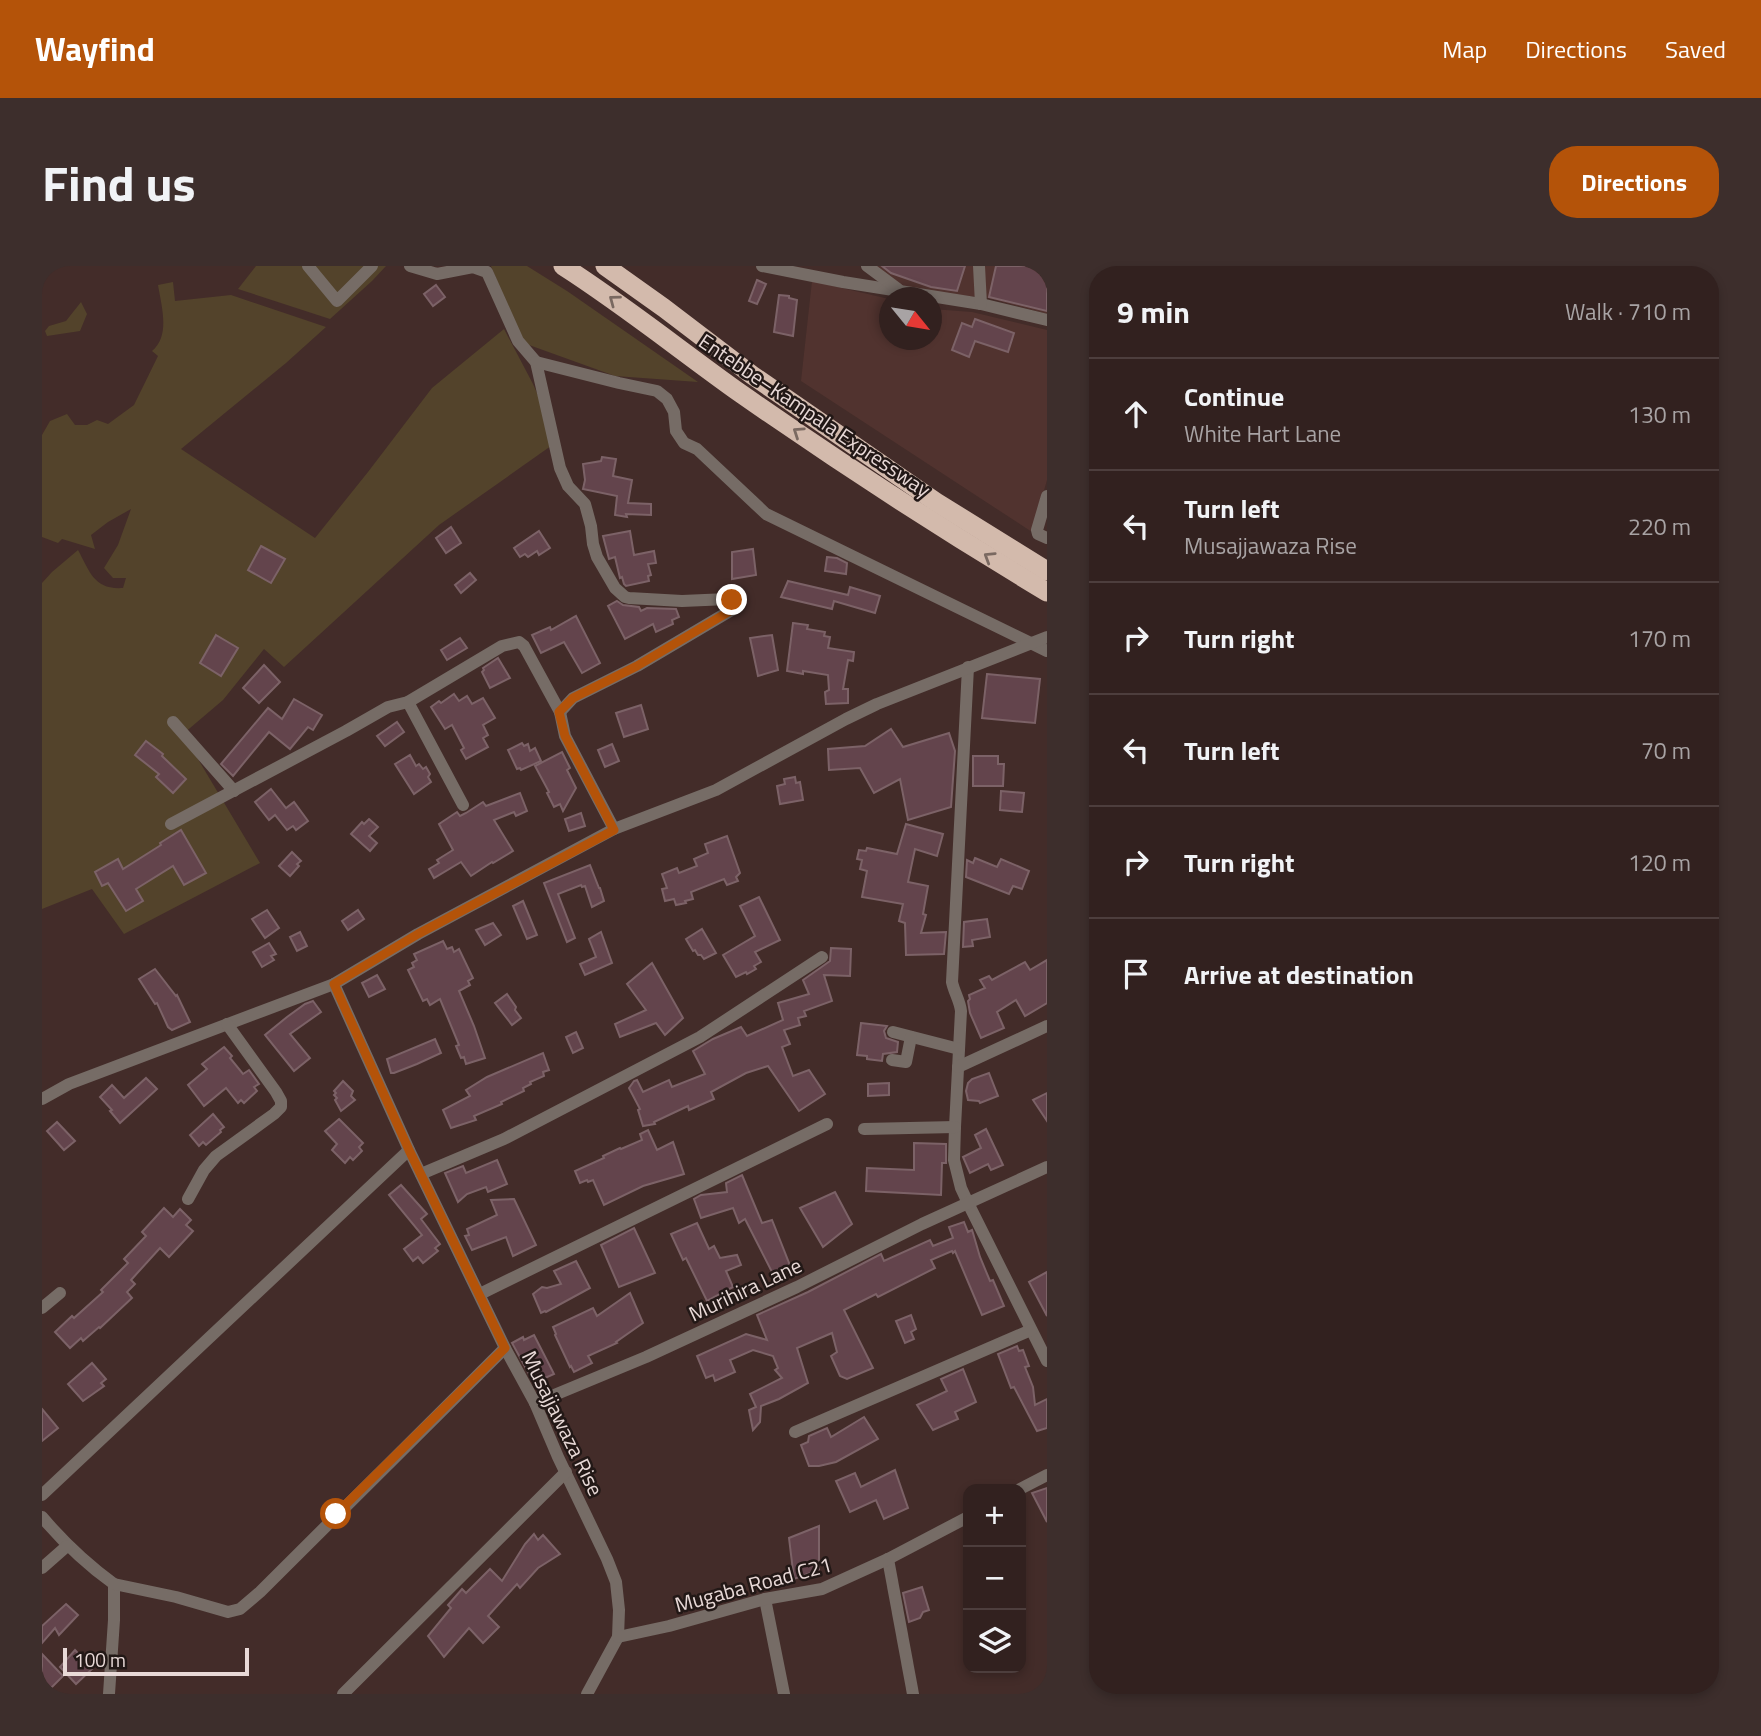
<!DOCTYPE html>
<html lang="en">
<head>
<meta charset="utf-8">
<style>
	:root { --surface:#32211f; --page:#3d2e2c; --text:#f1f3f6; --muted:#a8a3a4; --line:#4d3e3d; --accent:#b45309 }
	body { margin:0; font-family:"Titillium Web",sans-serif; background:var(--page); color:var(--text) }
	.controls { position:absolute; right:21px; bottom:21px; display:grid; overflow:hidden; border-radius:14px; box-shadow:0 4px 10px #0003 }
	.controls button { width:63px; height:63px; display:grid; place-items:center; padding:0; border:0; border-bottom:2px solid var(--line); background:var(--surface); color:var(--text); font:35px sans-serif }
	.compass { position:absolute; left:837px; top:21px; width:63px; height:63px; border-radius:50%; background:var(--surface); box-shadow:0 4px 10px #0003; rotate:120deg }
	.scale { position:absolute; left:21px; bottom:18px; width:186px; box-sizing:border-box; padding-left:7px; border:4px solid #e8d9d7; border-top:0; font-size:19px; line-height:24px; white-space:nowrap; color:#e8d9d7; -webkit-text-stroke:5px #221816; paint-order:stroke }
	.stop { position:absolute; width:21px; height:21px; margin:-16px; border:5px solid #b45309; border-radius:50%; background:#fff }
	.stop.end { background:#b45309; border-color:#fff; box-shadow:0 2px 7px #0008 }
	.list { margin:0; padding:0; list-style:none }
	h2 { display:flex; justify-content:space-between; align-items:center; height:91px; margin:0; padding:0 28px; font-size:30px }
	h2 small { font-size:23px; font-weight:400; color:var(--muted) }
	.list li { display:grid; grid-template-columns:46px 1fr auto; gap:21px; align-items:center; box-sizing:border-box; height:112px; padding:0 28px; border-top:2px solid var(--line) }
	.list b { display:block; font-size:26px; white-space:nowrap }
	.list p { margin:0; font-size:23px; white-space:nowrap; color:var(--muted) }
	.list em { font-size:23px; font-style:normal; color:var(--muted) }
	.icon { flex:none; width:38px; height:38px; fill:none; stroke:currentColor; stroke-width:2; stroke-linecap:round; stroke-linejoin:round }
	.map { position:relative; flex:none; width:1005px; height:1428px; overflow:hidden; border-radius:28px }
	header { display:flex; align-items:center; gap:42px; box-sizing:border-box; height:98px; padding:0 35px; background:var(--accent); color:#fff }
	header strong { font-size:33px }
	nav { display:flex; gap:38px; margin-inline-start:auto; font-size:24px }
	.intro { display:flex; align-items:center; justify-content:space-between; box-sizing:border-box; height:168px; padding:0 42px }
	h1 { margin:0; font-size:49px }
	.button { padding:18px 32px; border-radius:28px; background:var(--accent); color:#fff; font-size:24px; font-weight:700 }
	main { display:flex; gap:42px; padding:0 42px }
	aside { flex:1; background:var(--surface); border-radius:28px; box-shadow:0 4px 10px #0003 }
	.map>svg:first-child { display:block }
</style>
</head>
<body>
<header>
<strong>Wayfind</strong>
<nav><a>Map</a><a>Directions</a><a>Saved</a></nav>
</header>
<div class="intro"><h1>Find us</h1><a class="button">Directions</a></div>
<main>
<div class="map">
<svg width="1005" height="1428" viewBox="0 0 1005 1428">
	<rect width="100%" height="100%" fill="#432c29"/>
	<g fill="#51332f">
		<polygon points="824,0 1005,0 1005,48 946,32 866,24"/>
		<polygon points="770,15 847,33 848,74 890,74 890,43 930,46 1005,64 1005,214 990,266 759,115"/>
	</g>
	<g fill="#53432b">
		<polygon points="214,0 344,0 330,15 288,53 196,23"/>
		<polygon points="449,0 485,0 525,25 656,116 573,110 476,75 462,32"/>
		<path d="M 131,16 L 133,35 L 189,29 L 284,61 L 244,97 L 139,183 L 273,272 L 326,206 L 390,122 L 462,63 L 491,118 L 516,175 L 397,259 L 242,401 L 222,383 L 181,434 L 141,468 L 218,597 L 82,668 L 50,623 L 0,643 L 0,317 L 10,306 L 36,284 C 48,306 52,324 81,322 L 84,312 L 71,312 L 62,302 L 76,279 L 89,243 L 66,256 L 49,269 L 53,283 L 20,273 L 16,277 L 0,271 L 0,169 L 8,155 L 25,148 L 33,159 L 45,159 L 55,154 L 66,158 L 92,139 L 116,90 L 110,85 C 129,70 119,38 116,19 Z"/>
		<polygon points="39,36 45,48 38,65 5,70 3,65 7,60 24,55"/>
	</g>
	<g fill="#63444c" stroke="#7c6267" stroke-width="2">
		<polygon points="840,0 923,0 915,25 889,21 849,7"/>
		<polygon points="954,0 1005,0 1005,45 947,31"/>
		<polygon points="715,14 724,18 715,38 707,35"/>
		<polygon points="394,19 403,31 391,40 382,28"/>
		<polygon points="737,29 747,30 747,32 755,34 751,70 732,66"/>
		<polygon points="933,53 972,67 966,86 933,75 927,91 910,84 920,57 930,61"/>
		<polygon points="560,191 574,193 571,210 590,214 586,237 609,238 609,249 584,248 585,251 573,249 575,230 541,223 543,214 541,198 559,195"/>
		<polygon points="409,261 419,277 404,287 394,272"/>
		<polygon points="497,265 508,282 497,289 495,285 486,291 483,288 478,291 472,282"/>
		<polygon points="588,265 592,289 612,285 614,297 606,298 609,309 606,310 607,315 584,320 582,318 580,311 578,312 573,291 567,293 561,270"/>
		<polygon points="219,280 243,293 229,317 206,304"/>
		<polygon points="711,283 714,309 690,313 690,286"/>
		<polygon points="785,291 795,292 805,297 804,308 783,305"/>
		<polygon points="428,307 434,314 419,327 413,319"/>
		<polygon points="746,315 806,329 808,321 838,330 833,347 792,335 790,343 739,331"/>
		<polygon points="575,335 581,339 597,341 599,345 605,342 634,343 637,351 630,354 631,358 614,366 611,358 583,373 566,340"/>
		<polygon points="534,350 558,397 540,407 522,376 499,387 490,369 508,361 509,364"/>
		<polygon points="751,357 766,359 765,363 783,366 782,370 788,371 786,382 812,386 811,395 806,394 801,423 806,423 806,437 784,438 783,426 787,424 786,409 761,405 761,408 745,405"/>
		<polygon points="174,369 196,382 179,410 158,397"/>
		<polygon points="730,369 736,404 716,410 708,372"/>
		<polygon points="418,372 425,382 405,394 399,384"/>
		<polygon points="456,392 468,412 448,422 440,406 442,404 441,402"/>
		<polygon points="222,399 238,416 217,437 201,422"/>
		<polygon points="945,408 998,413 993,457 940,452"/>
		<polygon points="412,428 417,435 425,430 430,438 441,432 453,452 441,459 446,469 441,472 446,481 424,493 419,484 422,482 410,459 403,463 389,441 397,435 399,437"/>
		<polygon points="252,433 280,449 271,464 266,461 248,483 227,466 191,510 179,498 226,442 240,453"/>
		<polygon points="599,439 606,463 582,471 574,447"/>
		<polygon points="355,456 362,466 343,480 335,470"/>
		<polygon points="849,463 861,481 907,467 913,485 909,541 866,554 858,513 832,527 818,502 787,504 786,483 823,480"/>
		<polygon points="104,475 121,488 120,490 144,513 131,527 114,511 117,508 93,489"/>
		<polygon points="480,477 482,480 486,478 488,485 493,482 499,495 479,504 478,502 475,503 466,484"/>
		<polygon points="570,478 577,495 563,501 556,484"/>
		<polygon points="520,486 528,502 525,504 534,522 521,545 518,538 512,541 505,527 507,526 493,500"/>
		<polygon points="368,489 374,500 377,498 381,503 384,501 388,508 386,511 389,516 372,528 353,498"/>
		<polygon points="931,490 956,490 956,498 962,498 961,520 931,520"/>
		<polygon points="753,511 754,517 758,516 761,534 738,538 735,520 743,518 742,513"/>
		<polygon points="229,523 244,542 252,536 266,555 254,564 251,560 245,564 233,549 227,554 213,536"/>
		<polygon points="959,525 982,527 980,546 958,544"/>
		<polygon points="478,527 485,545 474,550 472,546 452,554 471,585 451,597 450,596 429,610 419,596 392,612 387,603 397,597 395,594 411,584 397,558 415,546 418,550 424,547 441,536 444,540"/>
		<polygon points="539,547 543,560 527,565 523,553"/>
		<polygon points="327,553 336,561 327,570 335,577 328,585 309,568 320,556 322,558"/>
		<polygon points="864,558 901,568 895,590 873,583 866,616 886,620 881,648 884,649 879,667 904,666 902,688 864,689 863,657 857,655 861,638 820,631 825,605 818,603 820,594 815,593 817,584 824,585 825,582 855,588"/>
		<polygon points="139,564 164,607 142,619 131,600 94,623 101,635 84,645 66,617 60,620 53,606 76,593 81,603 119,579 118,577"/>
		<polygon points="685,570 698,607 694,611 696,615 685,619 682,613 649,626 651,633 643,635 644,637 634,639 632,633 623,635 620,623 625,622 620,608 635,602 637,607 655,600 652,593 666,587 663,578"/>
		<polygon points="250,586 259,595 255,598 257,600 248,610 237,600"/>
		<polygon points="933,592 955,601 959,593 987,605 980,623 971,620 967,628 924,611 925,594 931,597"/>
		<polygon points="548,599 557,622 558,622 562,635 550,641 543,620 540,621 539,619 516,628 533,672 525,676 502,617"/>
		<polygon points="717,631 738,674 713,686 719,696 712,700 714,703 705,708 704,706 694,711 681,689 713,670 698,640"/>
		<polygon points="481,635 495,669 485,673 471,640"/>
		<polygon points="225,644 237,662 223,672 210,653"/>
		<polygon points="316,644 322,653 306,664 300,655"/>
		<polygon points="945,653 948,671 930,674 931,680 921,681 922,656"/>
		<polygon points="451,657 459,669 443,679 434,664"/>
		<polygon points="660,663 674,687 662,693 659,689 656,689 653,684 651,685 644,673"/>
		<polygon points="258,666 265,680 255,685 248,671"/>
		<polygon points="559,666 570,697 543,709 538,698 554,691 547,673"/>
		<polygon points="401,675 405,683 410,681 412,686 417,683 431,712 426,715 428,719 417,725 432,760 443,792 424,798 422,791 419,792 414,780 417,779 398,733 388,739 385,733 381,735 366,704 372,701 370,697 375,694 372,688"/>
		<polygon points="227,677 234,688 229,690 232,694 220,701 211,686"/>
		<polygon points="789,682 809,683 808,710 782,709 790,735 762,745 764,750 756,752 758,759 742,764 748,778 740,781 751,810 767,804 783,828 757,845 726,800 704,807 669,826 672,833 647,844 646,840 612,856 613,858 601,860 596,844 598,843 587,822 592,815 595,814 601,826 627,814 630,821 663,808 651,785 671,773 699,761 705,770 741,754 736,737 767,728 761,714 788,695"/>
		<polygon points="1005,694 1005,737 983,750 974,734 955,746 962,762 939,772 928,747 926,735 928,733 927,729 943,722 938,714 947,710 950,714 983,696 988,704"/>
		<polygon points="610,697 641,752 623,769 614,757 578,771 573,758 604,744 585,718"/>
		<polygon points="113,703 134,730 135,729 148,756 130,764 126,761 115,737 113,738 97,713"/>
		<polygon points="335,709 343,723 327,731 320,717"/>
		<polygon points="465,728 474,741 473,744 479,752 470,759 453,737"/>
		<polygon points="271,735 279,746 248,768 268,792 252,805 223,769 245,751 263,738"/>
		<polygon points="819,757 845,760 842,765 844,772 856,776 855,786 841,788 840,795 825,793 825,790 815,789"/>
		<polygon points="534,766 541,782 531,787 524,771"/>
		<polygon points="393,773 399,787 375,798 352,807 349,807 345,793"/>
		<polygon points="182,781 190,790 188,792 201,808 207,804 217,818 212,821 215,825 202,837 199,834 196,837 184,822 162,840 146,819 165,803 160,798"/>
		<polygon points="501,787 507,804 501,806 502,810 488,816 489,818 481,822 482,825 459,836 460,838 432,850 434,854 409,862 401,844 428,830 424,824 445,811"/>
		<polygon points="947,807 956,830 938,837 937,835 926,834 924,825 926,817 930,813"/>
		<polygon points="104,812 115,823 78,857 68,845 70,844 58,831 70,819 82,832"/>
		<polygon points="301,815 311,825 309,830 313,834 299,845 293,834 295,832 292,829 294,827 292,825"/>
		<polygon points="847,817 847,829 826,830 826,818"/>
		<polygon points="1005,827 1005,855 991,834"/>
		<polygon points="171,848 182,861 178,864 179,866 164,879 161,876 157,880 148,869"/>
		<polygon points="297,853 321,877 317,881 320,885 311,894 308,891 303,897 290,884 295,878 283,865"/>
		<polygon points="15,856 33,875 22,884 5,865"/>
		<polygon points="944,863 961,899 949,904 946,898 928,907 921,891 939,882 933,869"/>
		<polygon points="606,864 615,884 631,876 642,908 601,920 562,939 551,914 546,916 545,914 538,917 533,905 562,892 561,890 578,882 579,883 600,874 598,868"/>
		<polygon points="872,877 904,878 904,897 900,897 899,929 824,925 825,902 872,904"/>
		<polygon points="455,894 465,918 446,926 444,921 425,928 416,936 403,907 421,900 424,907"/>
		<polygon points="700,909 720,957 730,954 749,1002 731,1008 703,953 697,957 691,942 659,952 652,933 659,929 685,926 684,917"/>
		<polygon points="359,919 385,948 379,953 398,978 393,982 396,985 381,997 376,991 371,995 362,983 380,969 347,929"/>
		<polygon points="793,926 810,958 781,981 758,942"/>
		<polygon points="472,933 494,979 471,990 464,971 430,984 423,970 427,969 425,963 455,949 449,934"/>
		<polygon points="122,942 131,951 138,943 149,954 144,959 151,965 127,991 118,982 89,1014 93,1018 85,1026 90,1032 58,1062 57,1061 41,1075 39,1072 28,1082 13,1066 30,1050 32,1052 61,1026 59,1024 86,997 82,993 104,970 100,966"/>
		<polygon points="922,956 926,966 930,964 931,967 938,991 948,1015 951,1014 962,1040 940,1049 913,985 911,987 910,985 889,994 893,1002 836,1031 834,1028 802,1044 831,1102 805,1113 798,1110 789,1090 795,1086 790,1067 755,1082 766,1117 737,1133 719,1140 718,1156 711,1164 707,1144 714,1141 708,1128 740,1112 733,1104 736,1102 731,1090 711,1084 688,1094 693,1106 673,1115 671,1109 664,1112 655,1090 704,1068 725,1074 715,1049 766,1026 839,988 842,995 888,974 891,980 911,972 907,961"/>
		<polygon points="655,957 667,983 672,980 678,992 695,989 699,999 684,1005 691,1021 665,1035 644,992 641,994 629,968"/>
		<polygon points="592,962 613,1007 577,1021 559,979"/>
		<polygon points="534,995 548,1022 504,1046 503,1045 499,1047 491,1028 500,1021 505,1022 519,1018 512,1005"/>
		<polygon points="1005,1006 1005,1050 987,1016"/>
		<polygon points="588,1027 601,1057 574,1076 575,1077 546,1090 550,1097 532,1106 529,1100 528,1101 513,1069 514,1068 511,1061 551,1042 555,1050"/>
		<polygon points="869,1049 874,1063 869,1066 872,1073 863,1077 854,1055"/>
		<polygon points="492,1069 512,1108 492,1117 470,1077 481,1071 482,1074"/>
		<polygon points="975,1080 977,1085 981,1084 987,1100 983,1101 991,1121 993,1139 1005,1133 1005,1162 995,1165 972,1121 969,1122 956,1088"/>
		<polygon points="50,1097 64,1113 59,1117 62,1120 41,1135 26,1118"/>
		<polygon points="921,1103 934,1136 913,1146 916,1153 891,1164 875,1139 905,1125 899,1113"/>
		<polygon points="0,1143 16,1162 0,1175"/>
		<polygon points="822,1151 836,1173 794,1196 777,1200 767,1200 759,1179 766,1176 767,1170 785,1162 789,1171"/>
		<polygon points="853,1204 866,1242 842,1253 834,1234 808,1246 794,1215 813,1207 819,1221"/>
		<polygon points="1005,1222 1005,1256 990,1227"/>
		<polygon points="777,1260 777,1304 752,1313 747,1272"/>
		<polygon points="492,1268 496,1274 501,1269 518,1288 496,1302 478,1322 475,1318 446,1350 457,1361 441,1377 427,1362 402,1391 386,1370 409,1342 406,1339 420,1323 424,1327 448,1303 460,1315 483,1278"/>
		<polygon points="880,1321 887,1344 881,1346 878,1352 867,1356 861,1327"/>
		<polygon points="24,1338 36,1349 17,1369 13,1362 0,1377 0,1360"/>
		<polygon points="33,1384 50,1403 34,1418 18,1401"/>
		<polygon points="0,1388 21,1410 3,1428 0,1428"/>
	</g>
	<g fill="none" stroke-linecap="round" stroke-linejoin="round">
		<g stroke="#766c66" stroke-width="12">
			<polyline points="266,0 295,35 330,0"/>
			<polyline points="368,0 395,8 431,1 445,6 476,75 494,96 518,202 526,220 543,238 549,260 551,278 555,291 573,322 583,331 587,332 640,335 686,333 694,337 693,342 595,400 531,432 518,446"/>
			<polyline points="720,0 801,16 939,38 1005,54"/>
			<polyline points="825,0 856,23"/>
			<polyline points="937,0 939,38"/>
			<polyline points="494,96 577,117 615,125 625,133 632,146 634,165 642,177 655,183 724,248 1005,385"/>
			<polyline points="1005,230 995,264 996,268 1005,272"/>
			<path d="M 926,401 L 910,716 C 912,726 918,735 919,745 L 913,861 L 912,894 L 919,922 L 926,937 L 1005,1095"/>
			<polyline points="366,436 421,539"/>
			<polyline points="131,456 192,525"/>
			<polyline points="129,558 304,465 346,441 366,436 460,380 477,376 482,380 518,446 523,470 572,563"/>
			<polyline points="292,718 367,884 463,1082 493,1137 516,1191 565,1293 574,1316 577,1344 576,1371 545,1428"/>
			<polyline points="851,766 917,783"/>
			<polyline points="850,794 864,796 869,771"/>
			<polyline points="916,801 1005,760"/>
			<polyline points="0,833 27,818 292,718 376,668 572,563 674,524 804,453 835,438 1005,371"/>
			<polyline points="822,863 913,861"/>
			<polyline points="379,908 462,873 658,771 780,691"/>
			<polyline points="146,933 162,904 174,890 232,848 239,841 239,835 234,826 185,758"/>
			<polyline points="438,1028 785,858"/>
			<polyline points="0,1042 18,1027"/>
			<polyline points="493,1137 604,1091 755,1021 880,958 1005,901"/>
			<polyline points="753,1166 989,1064"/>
			<polyline points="978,1223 1005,1209"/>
			<polyline points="0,1229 367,884"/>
			<path d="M 0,1251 C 23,1278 43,1297 72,1318 L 72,1354 L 67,1428"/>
			<polyline points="846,1293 871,1428"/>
			<polyline points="0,1302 25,1280"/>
			<polyline points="72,1318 134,1331 186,1346 198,1343 218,1326 463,1082"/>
			<polyline points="723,1333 742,1428"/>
			<polyline points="576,1371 627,1360 723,1333 780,1323 846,1293 926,1251"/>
			<polyline points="301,1428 524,1206"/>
		</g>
		<g stroke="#d3baac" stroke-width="19">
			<path d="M 521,0 C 582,39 639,85 698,127 C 798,197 900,263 1005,326"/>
			<polyline points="563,0 622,42 710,109 894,236 1005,305"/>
		</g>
	</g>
	<defs><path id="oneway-chevron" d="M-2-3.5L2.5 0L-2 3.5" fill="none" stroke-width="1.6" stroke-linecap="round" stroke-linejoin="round" transform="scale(1.75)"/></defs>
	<g stroke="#7a6961">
		<use href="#oneway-chevron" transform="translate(572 34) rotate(-143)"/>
		<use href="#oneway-chevron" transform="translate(756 166) rotate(-146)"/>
		<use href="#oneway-chevron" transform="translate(947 291) rotate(-148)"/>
	</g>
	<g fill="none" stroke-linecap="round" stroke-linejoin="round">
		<polyline stroke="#b45309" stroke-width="9" points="294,1248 463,1082 367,884 292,718 376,668 572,564 523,470 517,446 531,432 595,400 693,342 694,337 690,334"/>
	</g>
	<g text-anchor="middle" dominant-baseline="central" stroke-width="5" stroke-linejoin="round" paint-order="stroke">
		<g font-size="21" fill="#e8d9d7" stroke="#221816">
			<text transform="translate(773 149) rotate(34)">Entebbe–Kampala Expressway</text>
			<text transform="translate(703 1023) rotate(-25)">Murihira Lane</text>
			<text transform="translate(521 1157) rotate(64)">Musajjawaza Rise</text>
			<text transform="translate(711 1318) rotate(-15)">Mugaba Road C21</text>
		</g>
	</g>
</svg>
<div class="controls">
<button>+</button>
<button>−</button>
<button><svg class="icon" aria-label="layers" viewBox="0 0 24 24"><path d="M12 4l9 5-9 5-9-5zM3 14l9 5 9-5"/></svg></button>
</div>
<svg class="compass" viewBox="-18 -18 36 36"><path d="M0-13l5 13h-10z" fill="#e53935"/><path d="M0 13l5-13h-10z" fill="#a8a3a4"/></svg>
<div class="scale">100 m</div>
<div class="stop" style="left:294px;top:1248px"></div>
<div class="stop end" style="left:690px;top:334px"></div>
</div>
<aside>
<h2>9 min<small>Walk · 710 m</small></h2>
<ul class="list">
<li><svg class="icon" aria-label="ahead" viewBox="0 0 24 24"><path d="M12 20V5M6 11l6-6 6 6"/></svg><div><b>Continue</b><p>White Hart Lane</p></div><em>130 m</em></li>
<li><svg class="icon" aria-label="left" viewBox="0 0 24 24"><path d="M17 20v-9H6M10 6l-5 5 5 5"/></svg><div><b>Turn left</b><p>Musajjawaza Rise</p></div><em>220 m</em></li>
<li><svg class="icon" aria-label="right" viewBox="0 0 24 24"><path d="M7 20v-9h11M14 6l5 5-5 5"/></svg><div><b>Turn right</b></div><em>170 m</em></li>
<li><svg class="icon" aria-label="left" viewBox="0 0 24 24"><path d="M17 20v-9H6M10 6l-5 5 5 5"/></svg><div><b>Turn left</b></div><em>70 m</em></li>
<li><svg class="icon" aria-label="right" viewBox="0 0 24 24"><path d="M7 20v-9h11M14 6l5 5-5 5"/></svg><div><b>Turn right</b></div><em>120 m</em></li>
<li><svg class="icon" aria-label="arrive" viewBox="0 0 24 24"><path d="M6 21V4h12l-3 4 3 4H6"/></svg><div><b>Arrive at destination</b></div></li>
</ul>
</aside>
</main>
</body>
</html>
